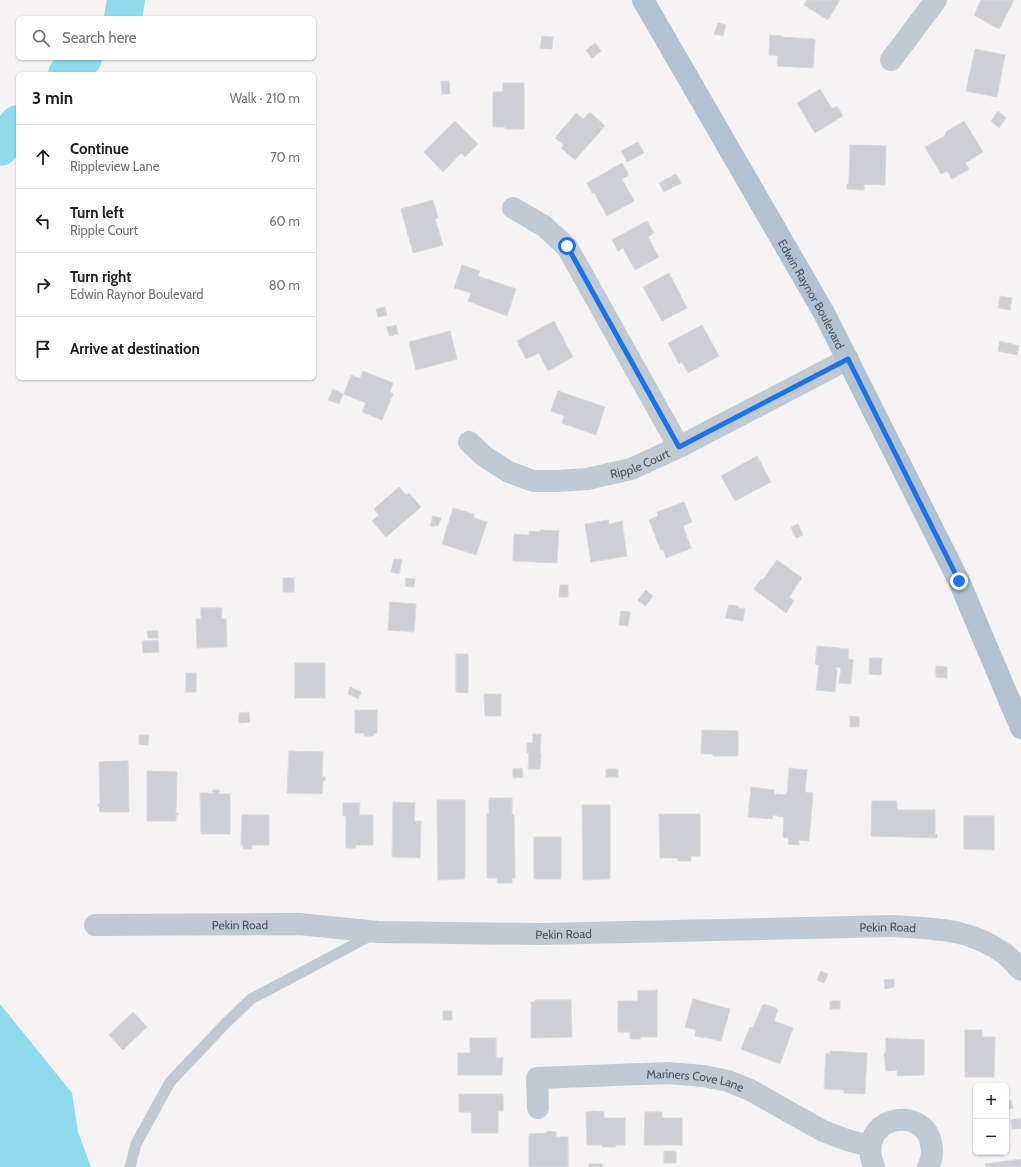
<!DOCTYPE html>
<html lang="en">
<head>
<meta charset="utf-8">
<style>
	:root { --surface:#fff; --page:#f6f6f6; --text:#202124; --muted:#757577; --line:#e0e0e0 }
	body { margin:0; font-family:Cabin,sans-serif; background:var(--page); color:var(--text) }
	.controls { position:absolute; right:12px; bottom:12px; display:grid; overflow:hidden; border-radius:6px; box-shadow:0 1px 3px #0004 }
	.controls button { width:36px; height:36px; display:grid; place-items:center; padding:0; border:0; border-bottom:1px solid var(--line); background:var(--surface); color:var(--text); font:20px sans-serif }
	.stop { position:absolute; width:12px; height:12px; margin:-9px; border:3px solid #1a73e8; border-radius:50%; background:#fff }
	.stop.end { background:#1a73e8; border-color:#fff; box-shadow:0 1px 4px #0008 }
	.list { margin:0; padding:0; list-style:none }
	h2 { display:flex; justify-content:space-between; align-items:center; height:52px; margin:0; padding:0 16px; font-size:17px }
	h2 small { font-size:13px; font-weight:400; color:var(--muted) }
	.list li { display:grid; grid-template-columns:26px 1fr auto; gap:12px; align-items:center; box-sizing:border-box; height:64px; padding:0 16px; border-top:1px solid var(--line) }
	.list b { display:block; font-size:15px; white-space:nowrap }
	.list p { margin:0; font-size:13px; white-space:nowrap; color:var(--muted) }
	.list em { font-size:13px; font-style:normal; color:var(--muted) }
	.icon { flex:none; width:22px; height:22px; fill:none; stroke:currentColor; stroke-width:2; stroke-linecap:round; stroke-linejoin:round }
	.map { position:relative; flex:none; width:1021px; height:1167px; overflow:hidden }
	.search { position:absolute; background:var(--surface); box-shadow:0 1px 3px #0004; left:16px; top:16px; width:300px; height:44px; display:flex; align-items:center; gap:10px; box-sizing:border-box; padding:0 14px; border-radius:6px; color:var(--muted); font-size:15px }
	.panel { position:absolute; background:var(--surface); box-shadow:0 1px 3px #0004; left:16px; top:72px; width:300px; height:308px; border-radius:6px }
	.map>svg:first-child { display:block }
</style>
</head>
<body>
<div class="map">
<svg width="1021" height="1167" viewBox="0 0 1021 1167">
	<rect width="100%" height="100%" fill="#f5f3f3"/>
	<polygon fill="#90daee" points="0,1004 72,1093 78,1132 91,1167 0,1167"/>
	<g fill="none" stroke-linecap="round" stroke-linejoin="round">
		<g stroke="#90daee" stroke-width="38">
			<polyline points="123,18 126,0"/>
			<polyline points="67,74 83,58"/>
			<polyline points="0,147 18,124"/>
		</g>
	</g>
	<g fill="#cdcfd5" stroke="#d7d9de">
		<polygon points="807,0 840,0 828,20 804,5"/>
		<polygon points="981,0 1014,0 999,29 974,15"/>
		<polygon points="718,23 726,25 723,36 714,34"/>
		<polygon points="770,35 782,36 782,37 815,39 813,68 777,66 778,56 769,55"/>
		<polygon points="542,36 553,37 552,49 540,48"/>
		<polygon points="595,43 601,51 592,58 586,50"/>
		<polygon points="975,49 1005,55 997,97 966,91"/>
		<polygon points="441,81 449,81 450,94 442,94"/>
		<polygon points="503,83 524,83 524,129 505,129 505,127 493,127 493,92 503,92"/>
		<polygon points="820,89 832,109 837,106 843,116 815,133 797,103"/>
		<polygon points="998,111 1006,118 999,128 991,121"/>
		<polygon points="590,112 605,126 575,160 561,148 564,145 555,138 576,113 583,119"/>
		<polygon points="455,121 478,144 465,157 461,153 443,172 424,152"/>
		<polygon points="964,121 983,152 965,163 969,169 952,179 947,171 941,174 925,147 946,135 945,133 946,132"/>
		<polygon points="638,142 644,153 627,162 621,151"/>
		<polygon points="850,145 886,146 885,185 864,184 864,190 847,189 847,184 849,184"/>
		<polygon points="622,163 629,175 622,179 634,201 607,216 594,192 592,193 587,183"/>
		<polygon points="676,174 681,183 664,192 659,183"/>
		<polygon points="433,200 438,218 435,219 443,245 413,253 401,209"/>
		<polygon points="647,221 654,233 648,237 659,257 635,270 623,248 618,251 612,240"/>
		<polygon points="462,265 480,271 478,276 516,289 507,316 468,301 471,293 454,288"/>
		<polygon points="669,273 687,308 662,321 643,287"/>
		<polygon points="1000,296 1012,298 1010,310 998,308"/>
		<polygon points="385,307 387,315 378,317 376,309"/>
		<polygon points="554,321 573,357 548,371 539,353 526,359 517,341"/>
		<polygon points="396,325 398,334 389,336 387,327"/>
		<polygon points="702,325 719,356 688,373 682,362 679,364 668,343"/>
		<polygon points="450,331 457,359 416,370 409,342"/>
		<polygon points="1000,341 1019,346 1017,355 998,351"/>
		<polygon points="363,371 393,383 390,392 393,394 382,420 362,412 366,403 344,394 351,375 360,379"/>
		<polygon points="333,389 343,394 339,404 328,400"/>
		<polygon points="558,391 605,407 596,435 562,423 564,416 551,411"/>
		<polygon points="757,456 771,482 735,501 721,476"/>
		<polygon points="399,487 406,495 409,493 421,507 386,537 372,521 379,515 374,509"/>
		<polygon points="684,502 692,522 683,526 691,548 666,558 663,549 661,550 649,520 658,516 657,512"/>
		<polygon points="453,508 474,514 474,518 487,522 476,555 442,544"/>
		<polygon points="433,516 441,518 438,526 435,525 434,527 430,526"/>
		<polygon points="608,520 609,524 622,521 627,556 591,562 585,524"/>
		<polygon points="798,524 803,535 796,538 791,527"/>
		<polygon points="540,530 559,531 557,563 513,561 514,534 529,535 529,531 540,532"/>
		<polygon points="394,559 402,560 399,574 391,572"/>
		<polygon points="777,560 802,578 789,597 794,601 786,613 754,589 761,579 762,581"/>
		<rect x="283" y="578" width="11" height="14"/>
		<polygon points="406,578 415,579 414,587 405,586"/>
		<polygon points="560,585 568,585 568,597 559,597"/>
		<polygon points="646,590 653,596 645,606 638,600"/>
		<polygon points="390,602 416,604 414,632 388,630"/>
		<polygon points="729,605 738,606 738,608 745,609 743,621 725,618"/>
		<polygon points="201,608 222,608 221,619 226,619 227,647 197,648 196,619 201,619"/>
		<polygon points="621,611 630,612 628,626 619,625"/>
		<polygon points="147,631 158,631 158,638 148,638"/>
		<polygon points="158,640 159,652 143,653 142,641"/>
		<polygon points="817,646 849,649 848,659 853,660 851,684 839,683 841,668 836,667 836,670 837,670 835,692 816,690 819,665 815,664"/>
		<polygon points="456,654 468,654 468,693 456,692"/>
		<polygon points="870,658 882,658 881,675 869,674"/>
		<rect x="295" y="663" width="30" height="35"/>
		<polygon points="936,666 947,667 947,678 936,677"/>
		<rect x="186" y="673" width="10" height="19"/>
		<polygon points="350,687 361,692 358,699 348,694"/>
		<polygon points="484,694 501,694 501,716 485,716"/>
		<polygon points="355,710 377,710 377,733 373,733 373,736 364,736 364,733 355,733"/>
		<polygon points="249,712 250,722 239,723 239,713"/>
		<polygon points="850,716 859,717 859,727 850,727"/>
		<polygon points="702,730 738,731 738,756 713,756 713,754 701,754"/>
		<polygon points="533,734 541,734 540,754 541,754 540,769 528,769 529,753 527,753 527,743 533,743"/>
		<polygon points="139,735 149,735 148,745 139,744"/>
		<polygon points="289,751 323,752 322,777 325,777 325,781 323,781 322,794 287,793"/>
		<polygon points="128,761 129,812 100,812 99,806 98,806 98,804 100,804 99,762"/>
		<polygon points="522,768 523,777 513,778 513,769"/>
		<polygon points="789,768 807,770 805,792 813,793 809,841 799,840 799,845 788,844 789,838 783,837 784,817 773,815 772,819 748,817 751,787 775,790 774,794 787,795"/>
		<rect x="606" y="769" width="12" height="8"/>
		<polygon points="147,771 177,772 176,813 178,813 178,815 176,815 176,821 147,821"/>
		<polygon points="213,790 219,790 219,794 230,794 230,834 201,834 200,793 213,793"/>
		<polygon points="489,798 512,798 512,814 514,815 515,878 512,878 512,883 497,883 497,878 487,878 487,814 489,814"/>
		<polygon points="437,800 465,800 465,879 438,880"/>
		<polygon points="872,801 897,801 897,810 935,810 935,834 937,834 937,838 871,836"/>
		<polygon points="393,802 415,803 414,821 421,821 420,858 392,857"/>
		<polygon points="343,803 360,803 359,815 373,815 373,845 355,845 356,848 346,848 346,816 343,816"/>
		<polygon points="582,805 610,805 610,879 583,880"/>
		<polygon points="659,814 700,814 700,856 691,856 691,861 678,861 677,858 660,858"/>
		<polygon points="242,815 269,815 269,845 252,845 252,849 243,849 243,845 241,845"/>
		<polygon points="964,816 994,816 994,850 964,849"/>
		<rect x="534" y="837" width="27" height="42"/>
		<polygon points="821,971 828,974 824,983 817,980"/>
		<polygon points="894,979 894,987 885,989 884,980"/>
		<polygon points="657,990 657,1037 641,1037 640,1039 630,1039 630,1032 618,1032 618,1001 638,1001 638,991"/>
		<polygon points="693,999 730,1009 721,1041 704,1037 704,1038 695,1036 696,1030 685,1027"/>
		<polygon points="535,1000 571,1000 572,1037 531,1038 531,1002 535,1002"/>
		<rect x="830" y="1001" width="10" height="8"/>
		<polygon points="764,1004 776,1008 778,1010 774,1021 793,1028 780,1064 741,1049 750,1027 753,1028 762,1006"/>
		<rect x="443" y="1011" width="9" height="9"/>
		<polygon points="133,1012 147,1027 123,1050 109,1035"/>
		<polygon points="965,1030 982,1030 982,1037 995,1037 994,1077 965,1077"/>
		<polygon points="470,1038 496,1038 496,1058 503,1058 502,1075 458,1075 458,1053 470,1053"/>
		<polygon points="886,1038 924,1040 924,1075 897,1076 897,1070 886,1071 884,1054 886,1052"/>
		<polygon points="830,1051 867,1053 865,1094 844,1093 844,1090 824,1089 826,1053 830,1054"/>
		<polygon points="459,1094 503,1094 503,1111 498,1111 498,1133 472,1133 471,1112 459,1112"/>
		<polygon points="1011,1100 1013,1108 1006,1110 1006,1101"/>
		<polygon points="592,1111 604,1112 604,1118 625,1118 625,1145 615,1145 616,1147 602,1147 602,1145 587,1145 586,1112 592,1112"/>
		<polygon points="645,1112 662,1112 662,1118 682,1118 682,1145 644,1145"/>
		<polygon points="1021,1118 1021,1128 1012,1129 1011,1120"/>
		<polygon points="547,1131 556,1132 556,1137 568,1137 568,1167 529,1167 529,1134 547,1133"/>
		<rect x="664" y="1151" width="12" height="12"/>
		<polygon points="1021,1159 1021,1167 986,1167 985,1164"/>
		<rect x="589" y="1164" width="13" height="3"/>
	</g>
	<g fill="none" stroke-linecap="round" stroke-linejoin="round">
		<polyline stroke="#c1cad2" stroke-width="11" points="130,1167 136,1144 170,1082 225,1024 251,999 372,935"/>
		<g stroke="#c1cad2" stroke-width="22">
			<polyline points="891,60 936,0"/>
			<polyline points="513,208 544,226 567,247 679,447"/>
			<path id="s1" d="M 469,442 L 485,457 L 509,472 L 533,481 L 558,481 L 587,479 L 631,469 L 679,447 L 848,359"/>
			<path id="s2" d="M 95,925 L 299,924 L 378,932 L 540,934 L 894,926 C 936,929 969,928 1005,954 C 1011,959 1016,965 1021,970"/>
			<path id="s3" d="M 538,1108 L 537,1078 L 668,1073 L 703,1076 L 728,1081 L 750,1090 L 823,1131 L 847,1140 L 869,1146"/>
			<path d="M 874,1167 C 854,1117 923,1103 931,1143 C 933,1152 932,1160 928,1167"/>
		</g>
		<path stroke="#b3c2d1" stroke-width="22" id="s4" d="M 643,0 L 824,313 L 959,581 L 1021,728"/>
	</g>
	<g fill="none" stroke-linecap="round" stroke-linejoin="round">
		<polyline stroke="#1a73e8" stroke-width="5" points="567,246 679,447 848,359 959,581"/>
	</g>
	<g text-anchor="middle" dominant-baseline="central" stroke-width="3.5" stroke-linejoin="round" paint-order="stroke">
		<g font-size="12" fill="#4a5661" stroke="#fff">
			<text stroke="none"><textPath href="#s4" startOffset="339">Edwin Raynor Boulevard</textPath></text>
			<text stroke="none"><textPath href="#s1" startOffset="185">Ripple Court</textPath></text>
			<text stroke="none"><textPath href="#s2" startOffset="145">Pekin Road</textPath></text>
			<text stroke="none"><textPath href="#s2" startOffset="793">Pekin Road</textPath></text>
			<text stroke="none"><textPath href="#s2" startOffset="469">Pekin Road</textPath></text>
			<text stroke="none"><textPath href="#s3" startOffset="189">Mariners Cove Lane</textPath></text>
		</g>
	</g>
</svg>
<div class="controls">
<button>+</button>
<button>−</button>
</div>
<div class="stop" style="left:567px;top:246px"></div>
<div class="stop end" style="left:959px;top:581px"></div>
<div class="search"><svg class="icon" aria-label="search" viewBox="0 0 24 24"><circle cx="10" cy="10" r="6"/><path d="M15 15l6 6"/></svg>Search here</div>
<section class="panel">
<h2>3 min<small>Walk · 210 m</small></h2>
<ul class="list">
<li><svg class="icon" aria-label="ahead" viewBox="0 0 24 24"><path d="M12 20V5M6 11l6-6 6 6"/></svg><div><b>Continue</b><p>Rippleview Lane</p></div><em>70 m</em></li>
<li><svg class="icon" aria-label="left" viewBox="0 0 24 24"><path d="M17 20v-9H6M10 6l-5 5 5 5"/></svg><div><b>Turn left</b><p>Ripple Court</p></div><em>60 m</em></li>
<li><svg class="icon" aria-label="right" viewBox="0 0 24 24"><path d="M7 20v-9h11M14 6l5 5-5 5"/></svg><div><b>Turn right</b><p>Edwin Raynor Boulevard</p></div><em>80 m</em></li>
<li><svg class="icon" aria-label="arrive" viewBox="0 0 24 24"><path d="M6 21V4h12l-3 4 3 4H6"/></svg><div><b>Arrive at destination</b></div></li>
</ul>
</section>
</div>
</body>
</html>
